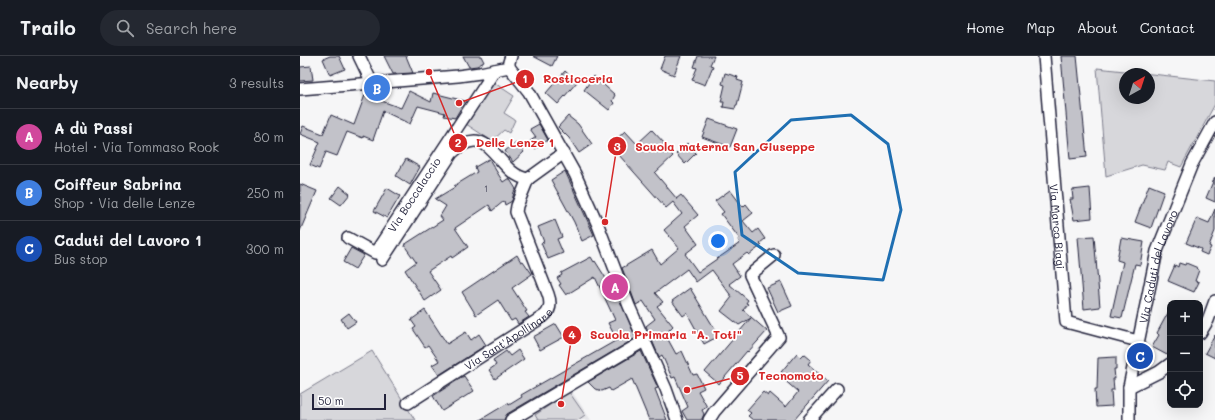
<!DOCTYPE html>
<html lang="en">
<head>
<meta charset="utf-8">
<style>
	:root { --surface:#171b24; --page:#242831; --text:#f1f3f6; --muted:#9ea1a6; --line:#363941; --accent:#8c9099 }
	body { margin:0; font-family:Mali,sans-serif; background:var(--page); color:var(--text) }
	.controls { position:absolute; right:12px; bottom:12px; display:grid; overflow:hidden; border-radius:8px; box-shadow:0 4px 16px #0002 }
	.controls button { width:36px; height:36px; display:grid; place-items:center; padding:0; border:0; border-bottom:1px solid var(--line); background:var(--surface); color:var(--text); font:20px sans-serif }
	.compass { position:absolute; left:819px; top:12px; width:36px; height:36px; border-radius:50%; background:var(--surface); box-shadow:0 4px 16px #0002; rotate:39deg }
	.scale { position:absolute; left:12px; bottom:10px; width:74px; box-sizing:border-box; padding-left:4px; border:2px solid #22223b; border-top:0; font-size:11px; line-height:14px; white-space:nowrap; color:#22223b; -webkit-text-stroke:3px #fff; paint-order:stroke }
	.you { position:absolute; left:418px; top:185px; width:14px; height:14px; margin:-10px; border:3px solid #fff; border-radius:50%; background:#1a73e8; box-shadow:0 0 0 6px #1a73e833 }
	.badge { display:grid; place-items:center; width:26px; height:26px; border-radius:50%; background:var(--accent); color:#fff; font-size:13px; font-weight:700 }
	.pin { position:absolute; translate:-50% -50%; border:2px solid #fff; box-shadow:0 1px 4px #0006 }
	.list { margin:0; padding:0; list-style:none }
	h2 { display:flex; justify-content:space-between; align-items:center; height:52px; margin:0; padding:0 16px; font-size:17px }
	h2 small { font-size:13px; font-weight:400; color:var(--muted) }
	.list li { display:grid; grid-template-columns:26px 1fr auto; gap:12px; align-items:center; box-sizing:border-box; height:56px; padding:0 16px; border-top:1px solid var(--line) }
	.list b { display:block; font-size:15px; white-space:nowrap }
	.list p { margin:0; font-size:13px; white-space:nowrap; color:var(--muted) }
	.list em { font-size:13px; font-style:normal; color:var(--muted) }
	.icon { flex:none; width:22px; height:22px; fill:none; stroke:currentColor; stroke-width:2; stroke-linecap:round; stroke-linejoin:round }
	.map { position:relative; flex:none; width:915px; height:364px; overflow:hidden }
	header { display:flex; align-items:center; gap:24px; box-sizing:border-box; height:56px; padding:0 20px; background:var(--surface); border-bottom:1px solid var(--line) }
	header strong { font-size:19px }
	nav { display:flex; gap:22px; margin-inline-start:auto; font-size:14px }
	.search { width:280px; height:36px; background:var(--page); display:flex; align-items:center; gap:10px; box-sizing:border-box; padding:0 14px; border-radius:22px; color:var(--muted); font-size:15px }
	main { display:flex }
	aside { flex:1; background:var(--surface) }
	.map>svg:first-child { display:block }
</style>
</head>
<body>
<header>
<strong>Trailo</strong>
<div class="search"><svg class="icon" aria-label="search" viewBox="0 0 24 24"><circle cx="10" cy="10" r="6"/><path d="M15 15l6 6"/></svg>Search here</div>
<nav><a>Home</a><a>Map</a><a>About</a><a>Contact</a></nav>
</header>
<main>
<aside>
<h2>Nearby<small>3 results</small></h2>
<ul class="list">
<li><span class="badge" style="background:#d1479c">A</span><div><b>A dù Passi</b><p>Hotel · Via Tommaso Rook</p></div><em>80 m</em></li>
<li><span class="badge" style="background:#3f7fe0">B</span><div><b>Coiffeur Sabrina</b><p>Shop · Via delle Lenze</p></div><em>250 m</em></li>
<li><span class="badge" style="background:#1a4fb4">C</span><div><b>Caduti del Lavoro 1</b><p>Bus stop</p></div><em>300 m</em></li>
</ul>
</aside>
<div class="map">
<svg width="915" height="364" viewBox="0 0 915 364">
	<rect width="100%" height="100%" fill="#f6f6f7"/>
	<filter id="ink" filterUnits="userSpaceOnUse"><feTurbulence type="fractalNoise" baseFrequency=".025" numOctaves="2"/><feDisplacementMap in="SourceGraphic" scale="8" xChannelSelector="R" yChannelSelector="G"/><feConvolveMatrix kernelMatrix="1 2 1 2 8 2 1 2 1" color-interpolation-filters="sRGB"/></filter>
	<g filter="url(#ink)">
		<polygon fill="#e6e6e9" points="269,331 291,364 214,364"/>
		<g fill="#d7d7db" stroke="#7c7c8b" fill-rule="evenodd">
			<path d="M 797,12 L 915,25 L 915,48 L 881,111 L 868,106 L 865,114 L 842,109 L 806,120 ZM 825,18 L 849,18 L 849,42 L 825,42 Z"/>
			<polygon points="193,26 214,40 204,57 215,64 209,77 204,74 192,85 166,68"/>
			<polygon points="72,295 115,364 0,364 0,338"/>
			<polygon points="269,336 285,359 278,364 238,364 235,359"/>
		</g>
		<g fill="#c2c2c9" stroke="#22223b">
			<polygon points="30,0 39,0 45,13 30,19 23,3"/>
			<polygon points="84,0 106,0 113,17 93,18"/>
			<polygon points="163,0 181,0 184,6 177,10 169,11"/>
			<polygon points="233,0 257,0 252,10"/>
			<polygon points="365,0 381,0 374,19 360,13"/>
			<polygon points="398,0 414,0 410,9 413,10 405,29 392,24 397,12 394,11"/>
			<polygon points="761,0 777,0 787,101 770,103"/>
			<polygon points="11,10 13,24 0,25 0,11"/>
			<polygon points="265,15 277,26 258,48 246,37"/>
			<polygon points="425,17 438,21 437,24 443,26 437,49 436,49 435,53 423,51 424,46 421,46 425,29 422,28"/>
			<polygon points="294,20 315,39 312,45 314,47 309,54 284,34"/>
			<polygon points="109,35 131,46 133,37 165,45 155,62 144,60 145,57 118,50 110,68 83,55 73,84 63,80 63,82 47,76 37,100 26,96 19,113 10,109 20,86 0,78 3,70 23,78 31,59 54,69 65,39 101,52"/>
			<polygon points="268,60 278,68 292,88 279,97 269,82 258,71"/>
			<polygon points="409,63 437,73 430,91 402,81"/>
			<polygon points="239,68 248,84 235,93 229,86 236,81 230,73"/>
			<polygon points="352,74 365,88 363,89 373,100 355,117 377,143 376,143 381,139 398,159 385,170 398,188 385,198 398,216 440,187 438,184 439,182 421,158 424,156 415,145 430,134 443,151 446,148 453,157 443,165 453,177 458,173 465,183 460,187 462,189 449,199 447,197 432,208 440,220 429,228 448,244 446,247 448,248 443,254 467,275 448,296 447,295 419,328 405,316 451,262 439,269 421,255 432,241 412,214 396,226 387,213 355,237 363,246 357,250 373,270 365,278 376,298 382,295 393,319 397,318 404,332 398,335 407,351 402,354 404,358 402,363 400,364 387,364 382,355 388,351 375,321 372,322 362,299 359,301 346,270 355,263 343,245 336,249 322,212 352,194 360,208 379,192 364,174 382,158 373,146 366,152 310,89 325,75 337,88"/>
			<polygon points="216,86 224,96 213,106 205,95"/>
			<polygon points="387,87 396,97 385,108 376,98"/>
			<polygon points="106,103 120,111 110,129 96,120"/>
			<polygon points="189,103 203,126 209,122 216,133 214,136 212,145 205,149 204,145 192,155 189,149 155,172 168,191 152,202 151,200 128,215 141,234 125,245 105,214 116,206 104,189 143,164 140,160 146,150 135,143 155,131 154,130 177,116 175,111"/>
			<polygon points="265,115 294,179 282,185 274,166 251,124"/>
			<polygon points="915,121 915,146 906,142"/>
			<polygon points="0,128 17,135 0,175"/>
			<polygon points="849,129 864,135 851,172 835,166"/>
			<polygon points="40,130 50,138 41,149 31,142"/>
			<polygon points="87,132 100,140 87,162 74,155"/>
			<polygon points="790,132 792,162 774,164 770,143 773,143 772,134"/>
			<polygon points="915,153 915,175 909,190 911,191 907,199 900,196 901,193 886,187 897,162 909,167"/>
			<polygon points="255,164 262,181 257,183 263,197 248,203 241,187 244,186 238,171"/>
			<polygon points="794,180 800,251 784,253 778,181"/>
			<polygon points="821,182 844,186 840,209 835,208 822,262 811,260 823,206 817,204"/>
			<polygon points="51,192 64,199 55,213 43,206"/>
			<polygon points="217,199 221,206 223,205 232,218 212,232 227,255 225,256 229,261 218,268 215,263 211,265 198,244 176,259 162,236"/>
			<polygon points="291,201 294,206 295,205 307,224 311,223 336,282 207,358 204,364 180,364 208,347 209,349 222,341 221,339 317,284 308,267 315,264 295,221 266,239 259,229 261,228 257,222 262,219 261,217"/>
			<polygon points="879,207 885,209 886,207 898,212 897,213 899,214 895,225 899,226 894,236 868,225 875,209 878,211"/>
			<polygon points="481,226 492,250 478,256 467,232"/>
			<polygon points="390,232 419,280 404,288 387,257 383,260 372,245"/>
			<polygon points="870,253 870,294 867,299 852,291 859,279 857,277"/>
			<polygon points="125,254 147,288 166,276 171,284 179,278 186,289 139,319 132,309 139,305 128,289 125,291 113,273 116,271 111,264"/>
			<polygon points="49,257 56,266 47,272 41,263"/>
			<polygon points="256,268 264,281 240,294 233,281"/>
			<polygon points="915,279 915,302 905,297"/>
			<polygon points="218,294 224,303 195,323 189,314 196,309 193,304 206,295 210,300"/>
			<polygon points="341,295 358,332 355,333 367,364 349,364 332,323 311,335 309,332 302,335 295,333 288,326"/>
			<polygon points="497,297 501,301 504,298 511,304 508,308 528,325 494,364 453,364 448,360 451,357 447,354 463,336 468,340 470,337 486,351 498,336 482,322 485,319 481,316"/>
			<polygon points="816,301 816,313 814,313 815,323 813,323 814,334 811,334 812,350 796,351 795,333 797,333 798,302"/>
			<polygon points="164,320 174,335 142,355 133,340"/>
		</g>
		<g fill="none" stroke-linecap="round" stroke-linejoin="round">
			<g stroke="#22223b" stroke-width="14">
				<g id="minor">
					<polyline points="59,0 72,27"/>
					<path id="s1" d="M 744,0 L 766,266 L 838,285"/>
					<polyline points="209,11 229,36 275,118 298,169 329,250 366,333 377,364"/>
					<polyline points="0,33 158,20 180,17 209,11 209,6 211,0"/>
					<polyline points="228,123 264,97"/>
					<path id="s2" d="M 48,182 L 75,197 L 195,14"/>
					<path d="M 82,204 L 152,97 C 190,60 196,119 228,123"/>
					<polyline points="900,277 908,264 915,245"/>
					<polyline points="829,331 859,316 870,308"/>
					<path id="s3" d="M 108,347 L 244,260 C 251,254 251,246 248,238 L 216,156 L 217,150 L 228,123"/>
					<polyline points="211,364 344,285"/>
					<polyline points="409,364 414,356 479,281 450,219 474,199"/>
					<polyline points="509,364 537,333"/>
					<path id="s4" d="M 829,364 L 829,331 L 857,195 L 892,108 L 915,66"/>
				</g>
			</g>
			<use href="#minor" stroke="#fff" stroke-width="11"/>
		</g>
	</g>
	<path fill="none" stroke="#1f6fb2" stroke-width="3" stroke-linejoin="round" d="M 551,59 L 588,88 L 601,154 L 583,224 L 498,217 L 442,179 L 435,116 L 491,64 Z"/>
	<g text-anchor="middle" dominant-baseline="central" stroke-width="3.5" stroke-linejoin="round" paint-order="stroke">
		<g font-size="9" fill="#4a4a5e">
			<text x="186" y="132">1</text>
		</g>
		<g font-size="11" fill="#22223b" stroke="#fff">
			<text stroke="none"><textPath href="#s2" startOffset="101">Via Boccalaccio</textPath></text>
			<text stroke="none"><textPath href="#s1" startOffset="171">Via Marco Biagi</textPath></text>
			<text stroke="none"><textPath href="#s4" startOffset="157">Via Caduti del Lavoro</textPath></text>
			<text stroke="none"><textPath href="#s3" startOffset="119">Via Sant'Apollinare</textPath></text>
		</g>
	</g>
	<path fill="none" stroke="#d62828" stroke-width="1.5" d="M159 47L225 23M129 16L158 87M305 166L317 90M261 348L272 279M387 334L440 320"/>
	<g fill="#d62828" stroke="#fff" stroke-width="1.5">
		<circle cx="159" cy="47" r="4"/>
		<circle cx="129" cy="16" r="4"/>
		<circle cx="305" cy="166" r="4"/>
		<circle cx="261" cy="348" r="4"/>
		<circle cx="387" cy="334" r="4"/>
		<circle cx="225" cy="23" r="10"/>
		<circle cx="158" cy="87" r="10"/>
		<circle cx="317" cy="90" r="10"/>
		<circle cx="272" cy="279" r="10"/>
		<circle cx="440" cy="320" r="10"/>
	</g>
	<g font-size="12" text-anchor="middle" font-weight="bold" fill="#fff">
		<text x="225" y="27">1</text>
		<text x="158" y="91">2</text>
		<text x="317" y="95">3</text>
		<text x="272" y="283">4</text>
		<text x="440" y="324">5</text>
	</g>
	<g font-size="12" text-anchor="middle" font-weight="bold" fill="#d62828" stroke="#fff" stroke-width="3.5" stroke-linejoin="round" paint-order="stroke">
		<text x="278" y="27">Rosticceria</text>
		<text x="215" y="91">Delle Lenze 1</text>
		<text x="425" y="95">Scuola materna San Giuseppe</text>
		<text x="366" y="283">Scuola Primaria "A. Toti"</text>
		<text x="491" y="324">Tecnomoto</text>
	</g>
</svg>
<div class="controls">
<button>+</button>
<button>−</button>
<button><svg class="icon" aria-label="locate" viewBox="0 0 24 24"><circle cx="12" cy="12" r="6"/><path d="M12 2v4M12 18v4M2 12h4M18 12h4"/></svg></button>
</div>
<svg class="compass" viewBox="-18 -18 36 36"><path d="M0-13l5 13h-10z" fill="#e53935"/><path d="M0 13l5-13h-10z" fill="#9ea1a6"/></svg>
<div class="scale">50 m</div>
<div class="you"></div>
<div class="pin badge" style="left:315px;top:231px;background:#d1479c">A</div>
<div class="pin badge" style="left:77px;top:32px;background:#3f7fe0">B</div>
<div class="pin badge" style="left:840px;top:300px;background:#1a4fb4">C</div>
</div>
</main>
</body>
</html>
